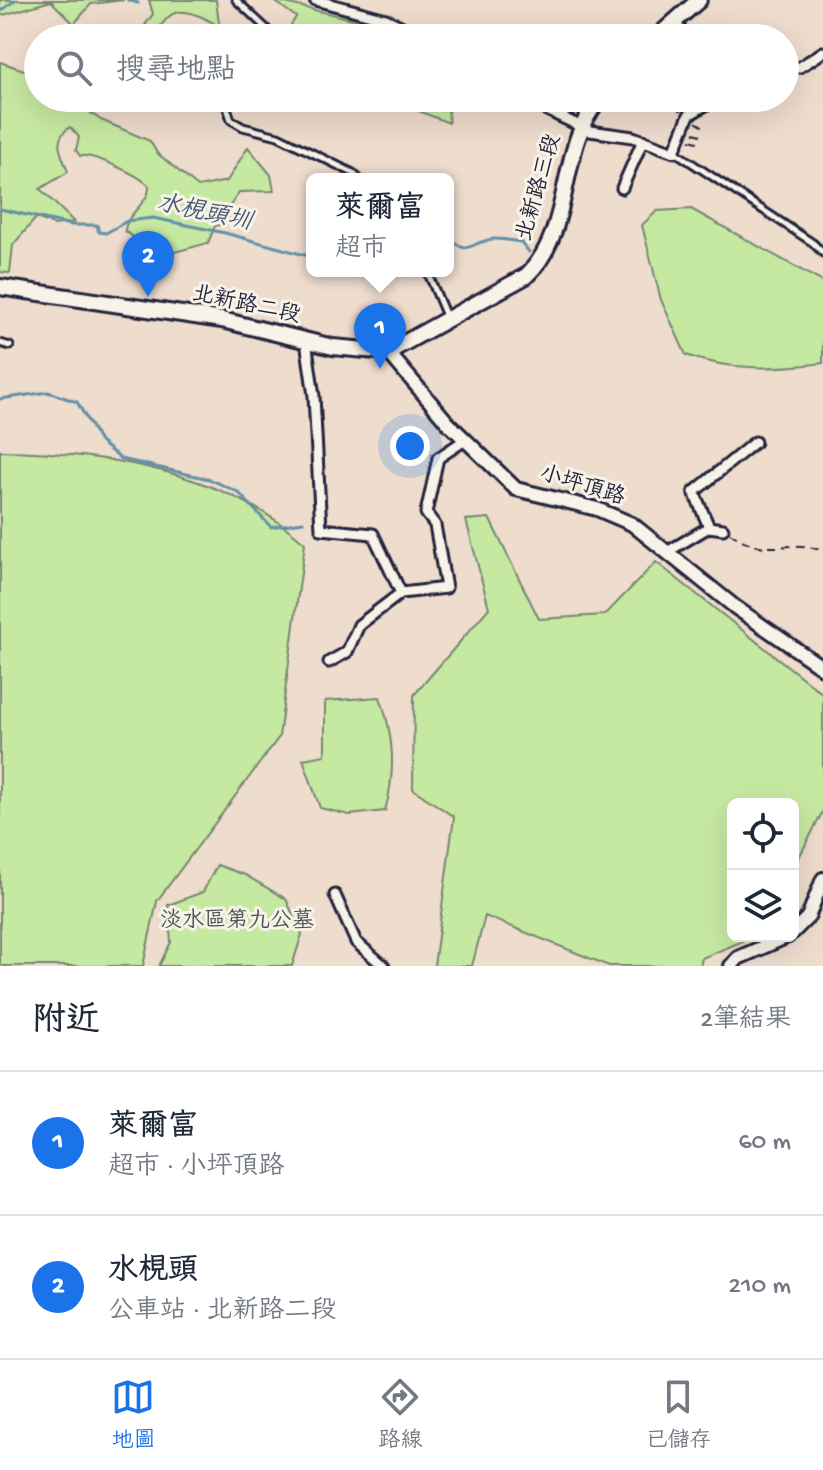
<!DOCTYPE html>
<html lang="zh-TW">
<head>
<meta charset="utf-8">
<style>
	:root { --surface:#fff; --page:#f2f2f3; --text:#1f2937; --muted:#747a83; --line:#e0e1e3; --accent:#1a73e8 }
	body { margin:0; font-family:"Gochi Hand","LXGW WenKai TC",sans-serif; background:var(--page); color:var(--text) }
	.controls { position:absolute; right:24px; bottom:24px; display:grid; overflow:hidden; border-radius:12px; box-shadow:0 8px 32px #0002 }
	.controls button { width:72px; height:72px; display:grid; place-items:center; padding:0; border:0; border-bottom:2px solid var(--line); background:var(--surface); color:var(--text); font:40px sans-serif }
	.you { position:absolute; left:410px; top:446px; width:28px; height:28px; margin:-20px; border:6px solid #fff; border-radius:50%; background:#1a73e8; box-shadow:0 0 0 12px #1a73e833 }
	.badge { display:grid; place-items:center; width:52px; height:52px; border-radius:50%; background:var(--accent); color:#fff; font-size:26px; font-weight:700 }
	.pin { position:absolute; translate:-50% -66px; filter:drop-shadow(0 2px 4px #0008) }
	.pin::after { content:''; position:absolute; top:42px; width:28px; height:24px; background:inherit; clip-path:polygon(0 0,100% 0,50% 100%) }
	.popup { position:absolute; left:306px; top:173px; width:148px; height:104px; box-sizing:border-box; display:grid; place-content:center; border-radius:12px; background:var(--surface); filter:drop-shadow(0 2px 6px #0005); font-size:26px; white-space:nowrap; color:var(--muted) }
	.popup b { font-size:30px; color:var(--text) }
	.popup::after { content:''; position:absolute; left:50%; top:100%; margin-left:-16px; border:16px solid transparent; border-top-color:var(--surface) }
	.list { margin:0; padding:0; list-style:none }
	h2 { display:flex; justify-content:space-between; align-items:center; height:104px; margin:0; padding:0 32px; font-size:34px }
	h2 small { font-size:26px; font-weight:400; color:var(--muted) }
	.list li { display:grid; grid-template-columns:52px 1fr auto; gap:24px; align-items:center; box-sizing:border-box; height:144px; padding:0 32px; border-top:2px solid var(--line) }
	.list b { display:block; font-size:30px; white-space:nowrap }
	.list p { margin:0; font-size:26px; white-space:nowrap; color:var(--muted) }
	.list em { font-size:26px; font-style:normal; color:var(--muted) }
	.icon { flex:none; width:44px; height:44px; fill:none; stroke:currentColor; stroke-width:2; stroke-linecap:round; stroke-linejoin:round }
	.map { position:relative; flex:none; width:823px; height:966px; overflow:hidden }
	.search { position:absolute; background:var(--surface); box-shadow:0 8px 32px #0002; left:24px; right:24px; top:24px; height:88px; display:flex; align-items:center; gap:20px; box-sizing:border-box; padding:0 28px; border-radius:44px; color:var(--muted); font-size:30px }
	.sheet { height:392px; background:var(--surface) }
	nav { display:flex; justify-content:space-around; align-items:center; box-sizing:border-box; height:112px; border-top:2px solid var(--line); background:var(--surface); font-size:22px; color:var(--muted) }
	nav a { display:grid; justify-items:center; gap:4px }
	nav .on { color:var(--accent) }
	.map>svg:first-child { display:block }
</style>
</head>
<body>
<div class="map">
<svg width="823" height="966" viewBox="0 0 823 966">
	<rect width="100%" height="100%" fill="#eedccd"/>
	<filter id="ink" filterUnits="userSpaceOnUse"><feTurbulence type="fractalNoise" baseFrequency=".0125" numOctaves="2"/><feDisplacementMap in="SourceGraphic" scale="16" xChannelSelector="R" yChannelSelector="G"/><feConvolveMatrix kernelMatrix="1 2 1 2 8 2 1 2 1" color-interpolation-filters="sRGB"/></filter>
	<g filter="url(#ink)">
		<g fill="#c6e9a2" stroke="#74866e" stroke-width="2">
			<polygon points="0,0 124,0 91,4 74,24 51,1 0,16"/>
			<path d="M 149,0 L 216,0 L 219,23 L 243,38 L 232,38 C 222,26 190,7 175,13 C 167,15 163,25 156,31 L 145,25 L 153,14 Z"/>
			<polygon points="273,0 393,29 412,38 329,38 315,29 309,30 306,38 283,38 296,17"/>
			<path d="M 0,62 L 33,73 L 31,79 L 38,87 L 38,98 L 69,98 L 101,120 L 150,141 L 157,153 L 198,187 L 227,181 L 248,147 L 271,175 L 274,191 L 239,192 L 228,209 L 228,223 L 215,226 L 208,243 L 171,253 L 147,247 L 125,231 C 125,214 151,202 149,186 C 141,176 94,154 80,156 L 76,150 L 79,137 L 70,127 C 51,140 62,154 68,172 L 40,189 L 74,222 L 55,225 L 36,218 L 13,245 L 10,273 L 0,272 Z"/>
			<polygon points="405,98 447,98 449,123 411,108"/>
			<path d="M 691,209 L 823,282 L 823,363 C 778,369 729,371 686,355 L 661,300 L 642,225 L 657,211 Z"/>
			<path d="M 0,451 C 103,452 226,472 305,543 L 279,737 L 157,901 L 143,966 L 0,966 Z"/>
			<polygon points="489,518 539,619 605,615 656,562 823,694 823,811 793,869 793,804 733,804 733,936 755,936 702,958 700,966 609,966 485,916 472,966 434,966 454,817 413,789 414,695 489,608 466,520"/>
			<path d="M 380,697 C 394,736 396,771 385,811 L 349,815 L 320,808 L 303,759 L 325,755 L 325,701 Z"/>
			<polygon points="217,865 245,875 286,899 302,934 292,966 159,966 171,942 168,905 203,892"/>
		</g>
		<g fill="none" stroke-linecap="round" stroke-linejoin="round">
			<g stroke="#6490a8" stroke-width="3">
				<polyline points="128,0 138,3"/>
				<polyline points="0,12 15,0"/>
				<polyline points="0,209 71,225 97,225 99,232 106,233 127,221 153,218 225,233 312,257"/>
				<path d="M 448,236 C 468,256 465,246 488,240 C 497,237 511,241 521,242 L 529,252"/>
				<polyline points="0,399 48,392 77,402 100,442 121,459 209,479 238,492 271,527 303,522"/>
			</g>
			<g stroke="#22223b" stroke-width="11">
				<g id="service">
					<polyline points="236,0 267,29"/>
					<polyline points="224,98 231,120 243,127 278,136 353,173 359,179"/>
					<polyline points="675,152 813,243 823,253"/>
					<polyline points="427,271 446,316"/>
					<polyline points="0,343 10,346"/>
				</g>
			</g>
			<g stroke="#22223b" stroke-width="15">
				<g id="minor">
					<polyline points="315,0 386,19 425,38"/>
					<polyline points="673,20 687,38"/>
					<polyline points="785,68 800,67 823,52"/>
					<polyline points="522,98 590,131 633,137 674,152 689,115 717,98"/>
					<polyline points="622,188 643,140"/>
					<polyline points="306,341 314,396 321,529 373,534 401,593"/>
					<polyline points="709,527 694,492 755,442"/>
					<polyline points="667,552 709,527 723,529"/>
					<polyline points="329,662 347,652 359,625 401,593 446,588 435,525 426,513 438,458 465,440"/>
					<polyline points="335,895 356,942 384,966"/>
				</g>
			</g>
			<g stroke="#22223b" stroke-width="18">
				<g id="tertiary">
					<polyline points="388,352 448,423 516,489 597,509 632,524 735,607 823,668"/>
					<polyline points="793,932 808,917 823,879"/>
					<polyline points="731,966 738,958 788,936"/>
				</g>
			</g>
			<g stroke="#22223b" stroke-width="20">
				<g id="secondary">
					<polyline points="656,38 699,0"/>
					<path d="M 0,287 L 222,320 L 333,347 L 388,352 L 526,276 C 575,230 556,149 600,98"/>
				</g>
			</g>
			<g stroke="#22223b" stroke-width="2" stroke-dasharray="8 6" stroke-linecap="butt">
				<polyline points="675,106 681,111"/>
				<polyline points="696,122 705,128"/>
				<polyline points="694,133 701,135"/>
				<polyline points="690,140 698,142"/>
				<path d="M 730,533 C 772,561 785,536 823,551"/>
			</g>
			<use href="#service" stroke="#f7f3e8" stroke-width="5"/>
			<use href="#minor" stroke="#f7f3e8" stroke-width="9"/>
			<use href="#tertiary" stroke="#f7f3e8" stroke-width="12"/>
			<use href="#secondary" stroke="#f7f3e8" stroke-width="14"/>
		</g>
	</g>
	<g text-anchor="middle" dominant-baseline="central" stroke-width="6" stroke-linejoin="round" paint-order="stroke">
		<g font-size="22" fill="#22223b" stroke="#f7f3e8">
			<text transform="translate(540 188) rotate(-74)">北新路三段</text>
			<text transform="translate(246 306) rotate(12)">北新路二段</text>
			<text transform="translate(582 487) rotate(17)">小坪頂路</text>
		</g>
		<g font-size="22" fill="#4b5455" stroke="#f7f3e8">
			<text x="237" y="922">淡水區第九公墓</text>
		</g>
		<g font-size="24" font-style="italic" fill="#435972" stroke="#f7f3e8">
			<text transform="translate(204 214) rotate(12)">水梘頭圳</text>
		</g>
	</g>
</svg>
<div class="controls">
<button><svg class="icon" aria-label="locate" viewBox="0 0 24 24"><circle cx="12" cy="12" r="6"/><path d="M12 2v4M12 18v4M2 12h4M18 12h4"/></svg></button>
<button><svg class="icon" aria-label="layers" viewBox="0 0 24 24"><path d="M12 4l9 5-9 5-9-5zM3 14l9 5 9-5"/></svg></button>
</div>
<div class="you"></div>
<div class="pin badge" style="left:380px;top:369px">1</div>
<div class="popup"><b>萊爾富</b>超市</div>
<div class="pin badge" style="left:148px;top:297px">2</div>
<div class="search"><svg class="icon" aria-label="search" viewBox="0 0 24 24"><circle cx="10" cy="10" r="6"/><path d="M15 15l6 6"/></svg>搜尋地點</div>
</div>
<section class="sheet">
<h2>附近<small>2筆結果</small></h2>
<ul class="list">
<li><span class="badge">1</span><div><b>萊爾富</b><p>超市 · 小坪頂路</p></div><em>60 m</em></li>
<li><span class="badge">2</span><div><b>水梘頭</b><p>公車站 · 北新路二段</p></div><em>210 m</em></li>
</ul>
</section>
<nav>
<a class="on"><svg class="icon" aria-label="map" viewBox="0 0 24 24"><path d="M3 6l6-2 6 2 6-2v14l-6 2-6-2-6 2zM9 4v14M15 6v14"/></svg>地圖</a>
<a><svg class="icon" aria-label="directions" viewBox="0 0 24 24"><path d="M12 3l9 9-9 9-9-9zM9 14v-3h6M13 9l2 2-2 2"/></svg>路線</a>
<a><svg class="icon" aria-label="saved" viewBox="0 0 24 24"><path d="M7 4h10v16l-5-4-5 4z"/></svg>已儲存</a>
</nav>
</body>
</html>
